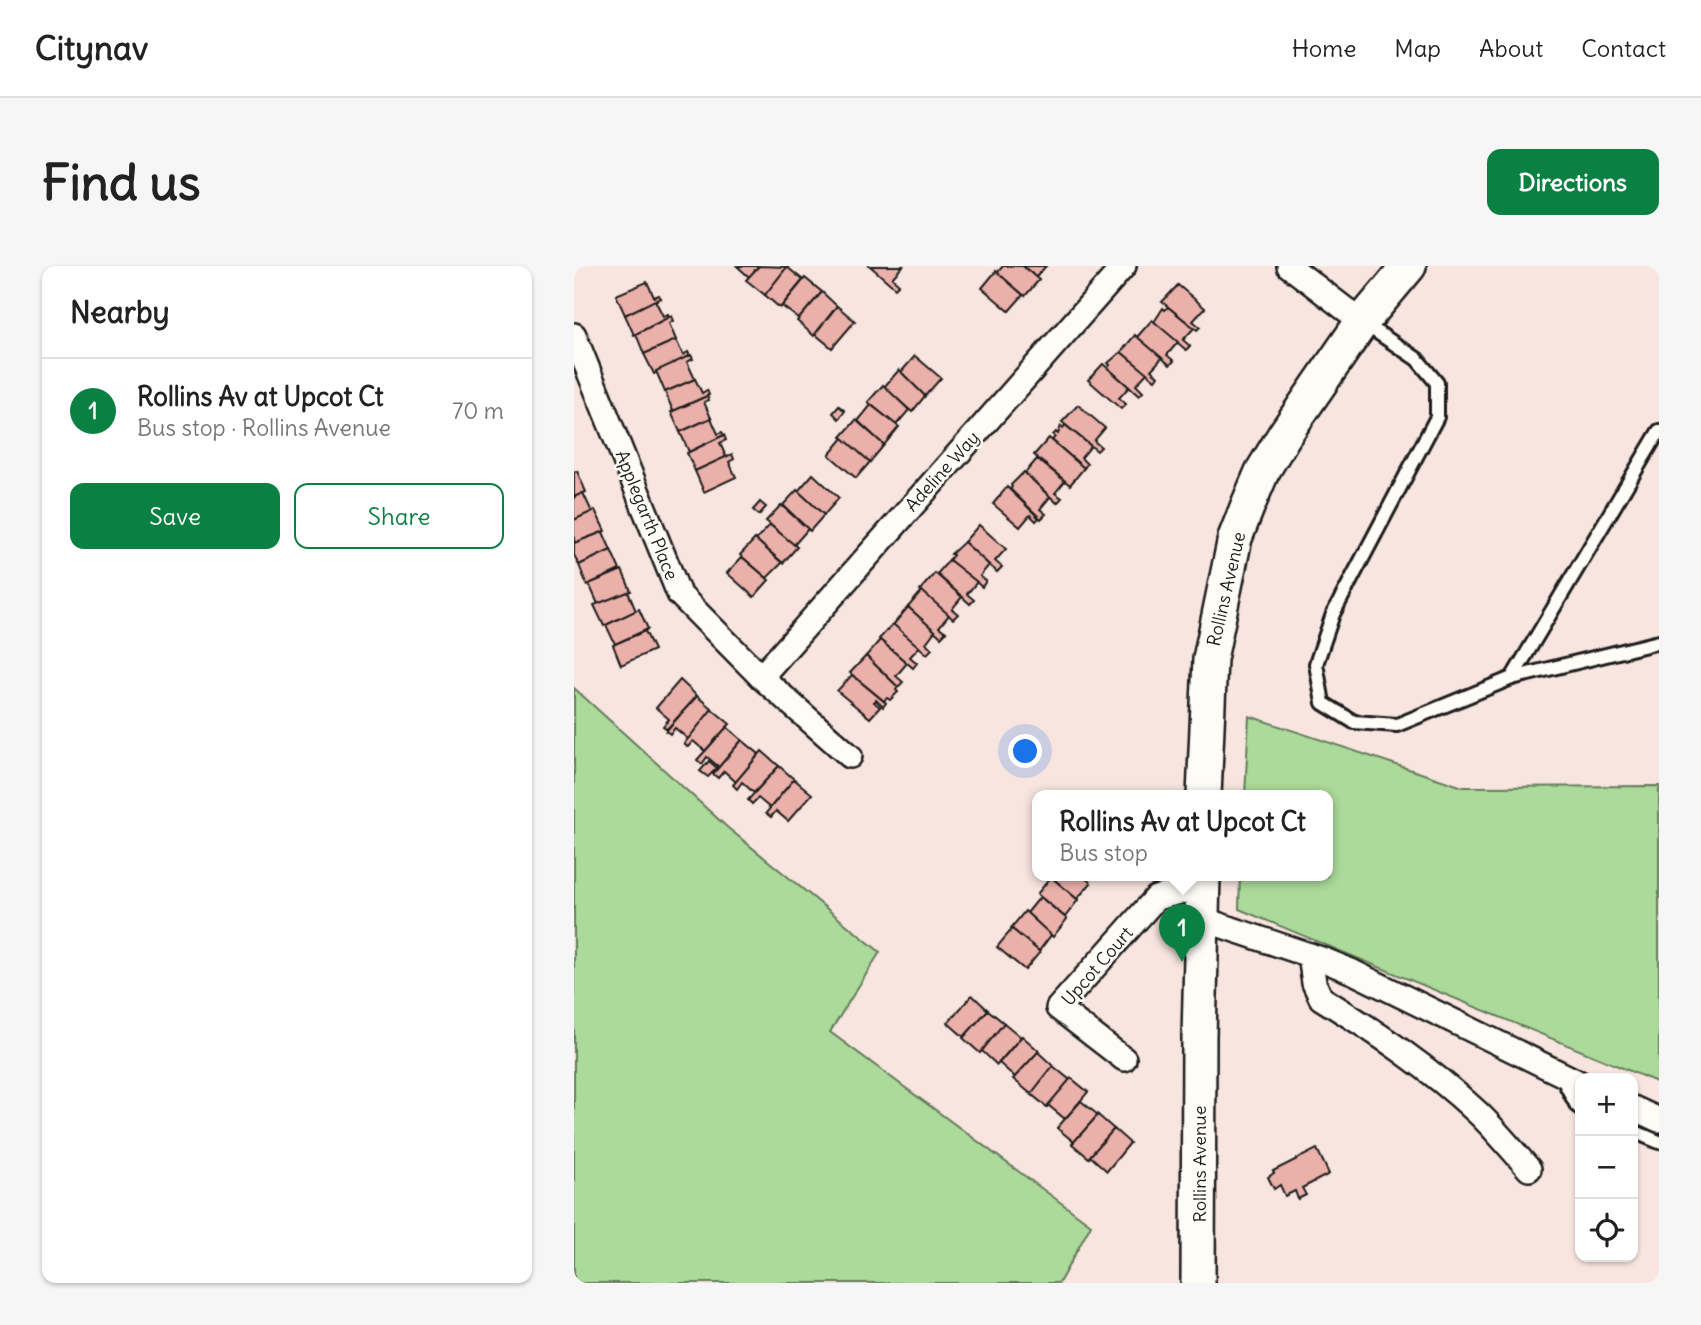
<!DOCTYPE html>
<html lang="en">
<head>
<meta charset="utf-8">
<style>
	:root { --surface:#fff; --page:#f6f6f6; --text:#222; --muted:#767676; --line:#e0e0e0; --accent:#0b8043 }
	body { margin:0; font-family:Delius,sans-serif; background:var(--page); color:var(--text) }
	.controls { position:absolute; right:21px; bottom:21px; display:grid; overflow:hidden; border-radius:14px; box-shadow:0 2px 5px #0004 }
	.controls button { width:63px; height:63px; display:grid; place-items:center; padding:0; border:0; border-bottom:2px solid var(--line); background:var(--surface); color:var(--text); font:35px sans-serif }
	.you { position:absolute; left:452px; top:486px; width:24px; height:24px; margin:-18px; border:5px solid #fff; border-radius:50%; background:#1a73e8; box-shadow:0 0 0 10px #1a73e833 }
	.badge { display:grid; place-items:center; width:46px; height:46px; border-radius:50%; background:var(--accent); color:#fff; font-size:23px; font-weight:700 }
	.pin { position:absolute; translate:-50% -58px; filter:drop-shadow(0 2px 4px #0008) }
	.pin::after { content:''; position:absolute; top:37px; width:24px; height:21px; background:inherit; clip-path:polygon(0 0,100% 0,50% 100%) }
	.popup { position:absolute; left:458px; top:524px; width:301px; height:91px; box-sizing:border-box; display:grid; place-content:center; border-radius:14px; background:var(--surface); filter:drop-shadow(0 2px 5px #0005); font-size:23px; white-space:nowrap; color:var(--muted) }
	.popup b { font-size:26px; color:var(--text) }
	.popup::after { content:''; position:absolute; left:50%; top:100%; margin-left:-14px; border:14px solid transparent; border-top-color:var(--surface) }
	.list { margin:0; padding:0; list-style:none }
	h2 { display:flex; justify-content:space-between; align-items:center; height:91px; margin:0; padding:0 28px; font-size:30px }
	h2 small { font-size:23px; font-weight:400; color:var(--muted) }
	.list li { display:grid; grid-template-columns:46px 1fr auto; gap:21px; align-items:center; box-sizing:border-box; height:105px; padding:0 28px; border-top:2px solid var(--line) }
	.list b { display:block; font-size:26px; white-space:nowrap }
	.list p { margin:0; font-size:23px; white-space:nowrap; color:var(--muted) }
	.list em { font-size:23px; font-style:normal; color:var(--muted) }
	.actions { display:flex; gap:14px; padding:21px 28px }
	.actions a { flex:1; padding:16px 0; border:2px solid var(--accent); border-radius:14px; text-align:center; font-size:24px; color:var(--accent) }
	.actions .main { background:var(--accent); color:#fff }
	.icon { flex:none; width:38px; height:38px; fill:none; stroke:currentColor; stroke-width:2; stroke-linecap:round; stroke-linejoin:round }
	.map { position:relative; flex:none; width:1085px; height:1017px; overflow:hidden; border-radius:14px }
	header { display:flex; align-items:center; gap:42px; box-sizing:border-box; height:98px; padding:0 35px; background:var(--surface); border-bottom:2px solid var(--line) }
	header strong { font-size:33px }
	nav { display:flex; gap:38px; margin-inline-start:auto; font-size:24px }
	.intro { display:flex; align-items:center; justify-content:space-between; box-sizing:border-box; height:168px; padding:0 42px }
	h1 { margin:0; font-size:49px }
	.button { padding:18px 32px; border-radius:14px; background:var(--accent); color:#fff; font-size:24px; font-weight:700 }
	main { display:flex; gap:42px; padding:0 42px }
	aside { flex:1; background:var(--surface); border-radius:14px; box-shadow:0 2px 5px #0004 }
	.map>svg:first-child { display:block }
</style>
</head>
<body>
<header>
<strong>Citynav</strong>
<nav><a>Home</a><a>Map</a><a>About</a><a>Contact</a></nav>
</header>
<div class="intro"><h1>Find us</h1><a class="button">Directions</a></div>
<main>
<aside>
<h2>Nearby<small></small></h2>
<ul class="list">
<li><span class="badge">1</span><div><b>Rollins Av at Upcot Ct</b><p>Bus stop · Rollins Avenue</p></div><em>70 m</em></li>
</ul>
<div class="actions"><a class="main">Save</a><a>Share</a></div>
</aside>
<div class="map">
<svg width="1085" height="1017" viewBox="0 0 1085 1017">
	<rect width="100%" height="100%" fill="#f8e5e0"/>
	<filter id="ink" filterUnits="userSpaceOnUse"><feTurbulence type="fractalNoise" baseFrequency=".0143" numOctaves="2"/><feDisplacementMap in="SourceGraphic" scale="14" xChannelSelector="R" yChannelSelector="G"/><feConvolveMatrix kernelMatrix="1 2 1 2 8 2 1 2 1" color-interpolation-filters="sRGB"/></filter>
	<g filter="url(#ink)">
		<g fill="#acda9a" stroke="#647b5b" stroke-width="2">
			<polygon points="0,422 154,562 306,686 256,766 517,959 485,1017 0,1017"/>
			<polygon points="675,450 889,521 1085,520 1085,817 665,643 666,610 753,610 753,530 671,530"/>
		</g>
		<g fill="#ebb0a9" stroke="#1c1c1c" stroke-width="2">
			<polygon points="163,0 185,0 175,11"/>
			<polygon points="185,0 213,1 191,29 172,14"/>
			<polygon points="296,0 329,0 318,12 325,18 321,22"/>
			<polygon points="429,0 449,0 465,14 451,30 423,7"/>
			<polygon points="449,0 472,0 462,11"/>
			<polygon points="213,1 229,14 206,42 191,29"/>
			<polygon points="422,5 449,29 435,45 408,22"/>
			<polygon points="231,12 248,26 225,53 208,40"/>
			<polygon points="73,16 80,31 85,29 87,32 51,49 42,29"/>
			<polygon points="604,19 631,42 619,55 626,61 623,64 588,36"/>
			<polygon points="248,26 263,40 240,70 223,55"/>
			<polygon points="81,34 89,50 94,48 96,51 60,69 51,49"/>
			<polygon points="263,40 281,55 258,82 241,68"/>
			<polygon points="594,41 620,62 609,74 616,80 612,84 580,56 589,42 591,44"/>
			<polygon points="97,50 99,55 95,57 102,74 70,88 62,68"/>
			<polygon points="578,54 604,76 593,89 600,95 596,99 563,71"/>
			<polygon points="561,69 588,92 577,104 584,110 581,114 547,86"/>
			<polygon points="102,74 109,89 114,86 116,90 80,108 70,88"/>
			<polygon points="547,86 573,107 562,119 569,126 565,130 534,102 536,99 534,97"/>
			<polygon points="117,89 119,93 113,96 121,113 91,126 82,105"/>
			<polygon points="341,90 367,112 351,130 327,106"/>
			<polygon points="529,98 555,121 545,132 552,138 547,143 514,114"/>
			<polygon points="325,104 351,130 338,146 310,121"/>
			<polygon points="121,113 128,127 133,124 135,129 99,145 91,126"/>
			<polygon points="309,119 335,144 322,159 294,136"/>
			<polygon points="133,130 135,134 130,136 137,152 106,166 97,146"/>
			<polygon points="297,139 325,161 310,179 284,155"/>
			<polygon points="504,139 531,162 520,175 527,181 523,185 488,156"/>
			<polygon points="265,140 271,145 265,153 259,147"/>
			<polygon points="137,152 144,168 148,166 150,169 115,186 106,166"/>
			<polygon points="282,154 310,179 296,196 267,171"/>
			<polygon points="491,159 517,180 507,192 513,198 510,202 478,174 481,171 479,169 482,166 484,168 487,160 489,162"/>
			<polygon points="150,169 152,174 146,177 152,191 121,205 113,187"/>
			<polygon points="269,172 296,196 282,212 255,189"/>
			<polygon points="475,172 510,202 496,219 460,189"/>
			<polygon points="158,188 160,193 155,196 162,211 130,226 121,205"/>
			<polygon points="463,193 491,215 481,227 488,232 483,237 451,207"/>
			<polygon points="3,205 12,226 0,231 0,206"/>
			<polygon points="450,206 476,231 466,243 472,248 467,253 436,223 438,221 437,219"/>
			<polygon points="239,208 265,232 250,249 224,225"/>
			<polygon points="433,221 465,252 462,255 456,249 446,261 419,238"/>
			<polygon points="223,224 250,249 236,265 209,239"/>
			<polygon points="9,227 18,246 0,254 0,231"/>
			<polygon points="186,236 192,241 185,249 179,244"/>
			<polygon points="207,239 234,263 220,279 192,255"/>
			<polygon points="21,244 31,265 0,277 0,254"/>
			<polygon points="196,259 223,281 209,297 182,274"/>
			<polygon points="405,259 432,283 421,295 428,301 423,306 390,276"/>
			<polygon points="29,266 37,284 5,299 0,289 0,277"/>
			<polygon points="181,273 208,297 193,312 166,289"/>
			<polygon points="390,276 415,299 406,310 412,315 408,321 375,294 379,289 377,288"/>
			<polygon points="37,284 46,304 13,319 5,299"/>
			<polygon points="168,291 195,314 180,331 153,307"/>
			<polygon points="375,294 403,316 393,328 400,334 396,338 363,308"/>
			<polygon points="48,304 57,325 24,338 15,318"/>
			<polygon points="361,307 388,331 378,343 384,348 379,353 346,324"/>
			<polygon points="348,325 375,349 365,361 372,366 367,371 334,341"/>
			<polygon points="54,326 62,345 30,360 20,339"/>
			<polygon points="334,341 361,365 352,377 358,383 353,388 319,359"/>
			<polygon points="65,343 74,363 41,378 32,359"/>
			<polygon points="319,358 345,381 336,391 343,397 339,402 305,373"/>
			<polygon points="71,365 80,384 47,399 39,379"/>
			<polygon points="306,374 333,397 322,410 329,416 324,421 292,390"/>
			<polygon points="292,390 324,421 322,424 324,426 316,434 313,432 310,435 276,407"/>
			<polygon points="278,409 312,437 309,441 302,434 300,436 306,441 296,452 263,425"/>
			<polygon points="106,414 123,430 93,463 89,460 95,453 82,442"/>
			<polygon points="123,430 138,443 114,473 101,462 96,468 92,465"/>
			<polygon points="138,443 156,458 131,485 119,475 114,481 110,478"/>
			<polygon points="153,461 168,474 145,501 133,491 128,498 123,494"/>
			<polygon points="168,474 185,488 162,516 150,505 144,512 139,508"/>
			<polygon points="188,485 205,500 180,527 168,516 163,523 159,519"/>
			<polygon points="135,495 143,502 134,511 126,505"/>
			<polygon points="205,500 220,513 196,542 184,532 178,538 174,534"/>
			<polygon points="220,513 238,528 214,555 202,545 197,551 192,547"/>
			<polygon points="476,610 509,610 517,617 503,633"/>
			<polygon points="477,611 504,634 491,651 463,628"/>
			<polygon points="466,631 493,653 479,671 453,647"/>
			<polygon points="451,645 477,669 465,685 437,662"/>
			<polygon points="438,663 466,686 451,704 423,681"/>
			<polygon points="398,729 414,744 390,771 374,757"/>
			<polygon points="414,744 430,757 406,787 389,772"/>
			<polygon points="430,757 447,771 423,799 408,785"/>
			<polygon points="448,770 465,785 441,811 425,797"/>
			<polygon points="464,786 479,800 457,828 439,813"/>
			<polygon points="479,800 496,814 473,841 457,828"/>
			<polygon points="497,812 514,826 491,853 474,839"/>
			<polygon points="507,835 524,849 500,876 483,862"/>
			<polygon points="524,849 540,863 515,892 498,878"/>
			<polygon points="540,863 556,877 533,905 516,890"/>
			<polygon points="743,883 755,908 728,922 732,929 724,933 721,925 711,930 706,919 700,923 694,911 700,907 699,905"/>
		</g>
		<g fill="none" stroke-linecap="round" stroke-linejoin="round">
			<g stroke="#1c1c1c" stroke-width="18">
				<g id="lane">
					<polyline points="788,56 843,93 863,117 863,151 759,348 742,398 749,437 780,456 823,459 938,412 1085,376"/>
					<polyline points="938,412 1085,165"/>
					<polyline points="988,811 1003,840 1006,842"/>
					<polyline points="1059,865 1085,876"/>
				</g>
			</g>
			<g stroke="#1c1c1c" stroke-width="28">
				<g id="street">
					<polyline points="715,0 788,56"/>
					<polyline points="0,69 105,328 187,411 276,490"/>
					<polyline points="187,411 550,0"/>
					<polyline points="628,653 750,694 779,706 1006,817"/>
					<path d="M 736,689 L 740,717 L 747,732 C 802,766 856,802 904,847 C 922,864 938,884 955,903"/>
					<polyline points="550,793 484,742 582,632 630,620"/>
					<polyline points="1059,842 1085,854"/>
				</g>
			</g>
			<g stroke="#1c1c1c" stroke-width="38">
				<g id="secondary">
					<polyline points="630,530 636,393 661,272 674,239 688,206 711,168 788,56 835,0"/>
					<polyline points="624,1017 625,771 629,610"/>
				</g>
			</g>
			<use href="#lane" stroke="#fdfcf7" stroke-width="12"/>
			<use href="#street" stroke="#fdfcf7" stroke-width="23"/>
			<use href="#secondary" stroke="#fdfcf7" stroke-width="33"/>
		</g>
	</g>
	<g text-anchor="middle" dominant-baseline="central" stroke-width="5" stroke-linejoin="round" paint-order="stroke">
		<g font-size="18" fill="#1c1c1c" stroke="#fdfcf7">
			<text transform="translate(368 205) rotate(-48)">Adeline Way</text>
			<text transform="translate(73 249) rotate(68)">Applegarth Place</text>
			<text transform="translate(652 323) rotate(-77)">Rollins Avenue</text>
			<text transform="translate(523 700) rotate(-49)">Upcot Court</text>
			<text transform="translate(625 898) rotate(-90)">Rollins Avenue</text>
		</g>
	</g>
</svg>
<div class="controls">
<button>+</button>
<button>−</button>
<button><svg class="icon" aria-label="locate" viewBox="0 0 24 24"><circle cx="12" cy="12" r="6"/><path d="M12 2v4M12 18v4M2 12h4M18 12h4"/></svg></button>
</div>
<div class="you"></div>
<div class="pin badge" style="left:608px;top:696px">1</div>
<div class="popup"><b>Rollins Av at Upcot Ct</b>Bus stop</div>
</div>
</main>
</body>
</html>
